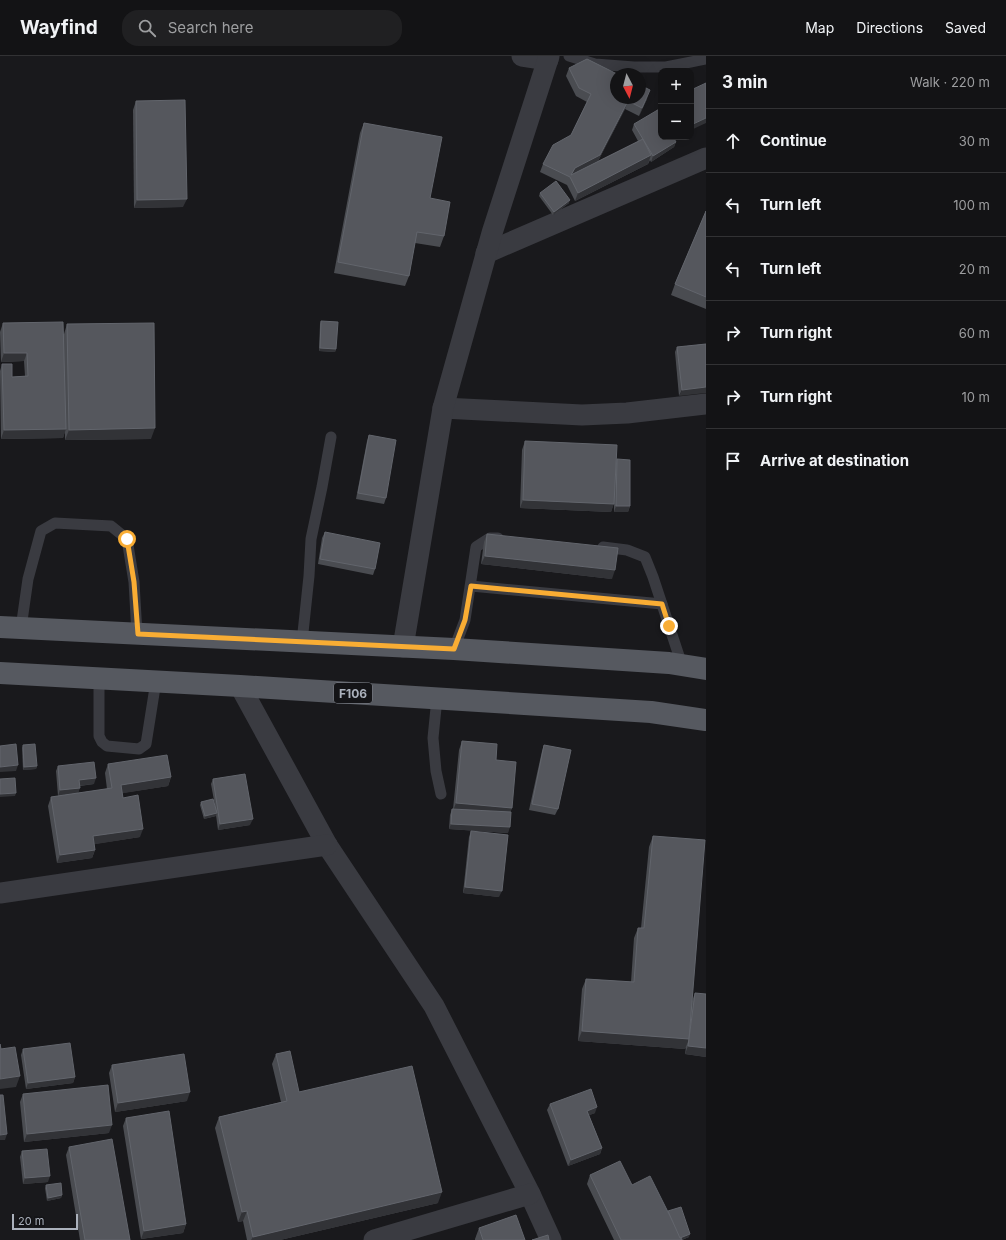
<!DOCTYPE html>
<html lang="en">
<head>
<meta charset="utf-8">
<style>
	:root { --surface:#131315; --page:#202022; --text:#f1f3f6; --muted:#9d9ea0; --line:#323234 }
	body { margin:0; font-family:Inter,sans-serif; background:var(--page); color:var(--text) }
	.controls { position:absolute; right:12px; top:12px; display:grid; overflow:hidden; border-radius:8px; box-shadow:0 4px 16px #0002 }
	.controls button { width:36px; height:36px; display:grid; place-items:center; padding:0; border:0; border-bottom:1px solid var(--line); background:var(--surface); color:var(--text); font:20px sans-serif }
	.compass { position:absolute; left:610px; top:12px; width:36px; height:36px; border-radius:50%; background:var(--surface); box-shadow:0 4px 16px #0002; rotate:173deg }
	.scale { position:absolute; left:12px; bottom:10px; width:66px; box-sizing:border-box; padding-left:4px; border:2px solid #abb1bc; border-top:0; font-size:11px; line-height:14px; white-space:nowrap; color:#abb1bc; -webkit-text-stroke:3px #141417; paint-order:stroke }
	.stop { position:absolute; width:12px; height:12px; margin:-9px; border:3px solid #f9ad34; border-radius:50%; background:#fff }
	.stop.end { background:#f9ad34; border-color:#fff; box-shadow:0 1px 4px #0008 }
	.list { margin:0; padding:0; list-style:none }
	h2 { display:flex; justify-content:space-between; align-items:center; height:52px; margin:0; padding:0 16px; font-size:17px }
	h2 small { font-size:13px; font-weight:400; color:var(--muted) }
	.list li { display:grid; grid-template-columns:26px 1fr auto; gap:12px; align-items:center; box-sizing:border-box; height:64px; padding:0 16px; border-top:1px solid var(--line) }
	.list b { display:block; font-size:15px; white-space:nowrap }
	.list em { font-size:13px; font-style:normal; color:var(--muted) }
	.icon { flex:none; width:22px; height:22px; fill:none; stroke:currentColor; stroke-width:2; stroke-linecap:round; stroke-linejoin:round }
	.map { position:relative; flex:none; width:706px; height:1184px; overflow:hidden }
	header { display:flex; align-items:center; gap:24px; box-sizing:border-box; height:56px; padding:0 20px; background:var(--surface); border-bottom:1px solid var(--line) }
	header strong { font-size:19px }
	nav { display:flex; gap:22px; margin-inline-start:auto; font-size:14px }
	.search { width:280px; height:36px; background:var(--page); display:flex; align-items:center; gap:10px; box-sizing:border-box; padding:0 14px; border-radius:16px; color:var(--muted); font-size:15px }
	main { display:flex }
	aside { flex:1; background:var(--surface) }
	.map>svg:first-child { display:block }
</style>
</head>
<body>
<header>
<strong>Wayfind</strong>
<div class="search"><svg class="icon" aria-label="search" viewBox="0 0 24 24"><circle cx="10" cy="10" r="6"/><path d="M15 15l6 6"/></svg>Search here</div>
<nav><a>Map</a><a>Directions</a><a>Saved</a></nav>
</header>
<main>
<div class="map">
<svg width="706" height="1184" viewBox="0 0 706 1184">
	<rect width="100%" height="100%" fill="#19191c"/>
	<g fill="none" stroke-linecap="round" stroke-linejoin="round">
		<g stroke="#3a3b41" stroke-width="11">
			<polyline points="569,0 595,8 634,11 666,11 706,3"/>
			<polyline points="603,491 627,494 645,501 653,521 682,609"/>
			<polyline points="471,530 662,548"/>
			<polyline points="21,572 28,523 41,475 55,467 111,470 127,483 134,526 137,578"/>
			<polyline points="302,586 309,520 311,483 322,431 331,381"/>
			<polyline points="454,593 465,564 476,491 490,482 498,482"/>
			<polyline points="99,623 99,680 102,686 107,690 139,693 146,688 156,625"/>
			<polyline points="437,642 433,682 436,715 441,738"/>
		</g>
		<g stroke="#3a3b41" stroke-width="21">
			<polyline points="522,0 548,4"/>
			<polyline points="486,197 706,102"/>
			<polyline points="443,352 582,359 627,357 706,348"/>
			<polyline points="403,591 443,352 492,177 549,0"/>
			<polyline points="240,630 327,789 434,950 530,1138 551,1184"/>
			<polyline points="0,837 327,789"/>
			<polyline points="374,1184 530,1138"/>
		</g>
		<g stroke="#565960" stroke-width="22">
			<polyline points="0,571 454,593 669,607 706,613"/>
			<polyline points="0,617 240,630 651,656 706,664"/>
		</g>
	</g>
	<g fill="#4a4c51">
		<polygon points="569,12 647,43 639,60 625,53 598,105 638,85 632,74 634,68 661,81 676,86 674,91 651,106 650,104 648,108 575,145 567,129 540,116 543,108 571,79 587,46 576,40 566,20"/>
		<polygon points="136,45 183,151 134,152 133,54"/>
		<polygon points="364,67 430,142 444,180 440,191 415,187 409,220 405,230 334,217 360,77"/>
		<polygon points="540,137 569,147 553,159 539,140"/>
		<polygon points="706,155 706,253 671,239 675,228"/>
		<polygon points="321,265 336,293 335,296 319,295 320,268"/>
		<polygon points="3,267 64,278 67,268 151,383 65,384 65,375 63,382 1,383 0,315 2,308 12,321 25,320 24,305 1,306 0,276"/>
		<polygon points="706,288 679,340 675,296 677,291"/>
		<polygon points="369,379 386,442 384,448 356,443 367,385"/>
		<polygon points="525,385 616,407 617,403 630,450 628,456 614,456 614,446 611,456 520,452 522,394"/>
		<polygon points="325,476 375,513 373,519 318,508 322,482"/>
		<polygon points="487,478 612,523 481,508 484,486"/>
		<polygon points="462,685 496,704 512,752 510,756 508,777 449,773 450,759 452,753 453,753 459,694"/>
		<polygon points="23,689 37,710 36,713 23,714 22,692"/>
		<polygon points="544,689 558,753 555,759 529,754 542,695"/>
		<polygon points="108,708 171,721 168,730 122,737 123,742 140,781 94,788 95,794 92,802 57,807 48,750 51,741 71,738 58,740 56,715 58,710 94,728 80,730 78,737 107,733 105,717"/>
		<polygon points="213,723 250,769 218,774 216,759 216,760 204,763 200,749 201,746 215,750 211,728"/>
		<polygon points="471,775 499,841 463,837 469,781"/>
		<polygon points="653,780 692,945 695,937 706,1001 685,998 686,991 685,993 578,985 582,933 586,923 631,926 634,882 638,872 641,872 649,791"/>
		<polygon points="23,993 75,1021 73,1027 26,1033 21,999"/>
		<polygon points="276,998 299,1036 438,1147 280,1184 247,1184 243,1165 238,1166 215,1072 219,1061 281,1046 272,1008"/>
		<polygon points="112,1009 187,1045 115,1056 109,1017"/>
		<polygon points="23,1038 109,1077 24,1086 20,1046"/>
		<polygon points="550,1048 595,1057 589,1059 602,1092 600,1098 568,1110 547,1054"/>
		<polygon points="126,1062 186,1168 183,1177 141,1183 123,1070"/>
		<polygon points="69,1091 130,1184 80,1184 66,1099"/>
		<polygon points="22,1095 48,1126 23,1128 20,1101"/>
		<polygon points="590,1119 632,1129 668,1156 668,1155 689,1181 682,1184 614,1184 587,1128"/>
		<polygon points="46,1129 62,1139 61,1142 47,1145 45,1132"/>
		<polygon points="479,1172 525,1184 475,1184 475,1183"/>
	</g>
	<g fill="#323337">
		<polygon points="650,34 647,43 639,60 642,52"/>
		<polygon points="628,45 625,53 597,107 570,122 575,112"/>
		<polygon points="706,62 706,67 691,74 691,69"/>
		<polygon points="676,86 674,91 651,106 653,100"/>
		<polygon points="651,99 648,108 575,145 578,137"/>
		<polygon points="187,143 183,151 134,152 137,144"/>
		<polygon points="570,144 569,147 553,159 554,156"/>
		<polygon points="320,292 336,293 335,296 319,295"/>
		<polygon points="4,297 27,297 24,305 1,306"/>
		<polygon points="706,331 706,337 679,340 682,334"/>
		<polygon points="155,372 151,383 65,384 69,374"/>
		<polygon points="66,373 63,382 1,383 4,374"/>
		<polygon points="523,444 614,448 611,456 520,452"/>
		<polygon points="616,450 630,450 628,456 614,456"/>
		<polygon points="485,500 615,514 612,523 481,508"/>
		<polygon points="18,709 16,715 0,716 0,711"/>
		<polygon points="37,710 36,713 23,714 24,711"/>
		<polygon points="171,721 168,730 118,738 121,729"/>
		<polygon points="96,722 94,728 77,730 79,724"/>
		<polygon points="80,732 78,737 58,740 60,734"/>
		<polygon points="16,737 15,740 0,741 0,738"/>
		<polygon points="456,747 512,752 509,760 453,755"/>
		<polygon points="217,757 216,760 204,763 205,760"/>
		<polygon points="253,763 250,769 218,774 220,768"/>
		<polygon points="451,768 510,771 508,777 449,773"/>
		<polygon points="143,773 140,781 90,789 93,780"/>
		<polygon points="95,794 92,802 57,807 60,799"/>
		<polygon points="465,831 502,835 499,841 463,837"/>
		<polygon points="582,975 689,983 685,993 578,985"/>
		<polygon points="688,990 706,992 706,1001 685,998"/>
		<polygon points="20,1020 16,1031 0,1033 0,1023"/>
		<polygon points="75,1021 73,1027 26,1033 28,1027"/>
		<polygon points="190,1036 187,1045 115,1056 118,1047"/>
		<polygon points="597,1051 595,1057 585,1061 587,1055"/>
		<polygon points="112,1069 109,1077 24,1086 27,1078"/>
		<polygon points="7,1078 5,1084 0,1084 0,1079"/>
		<polygon points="602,1092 600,1098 568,1110 571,1104"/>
		<polygon points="50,1120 48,1126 23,1128 25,1122"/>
		<polygon points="442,1136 438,1147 280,1184 251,1184 253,1181"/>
		<polygon points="62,1139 61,1142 47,1145 48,1142"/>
		<polygon points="247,1155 243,1165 238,1166 242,1156"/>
		<polygon points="186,1168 183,1177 141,1183 144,1175"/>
		<polygon points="690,1178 689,1181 681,1184 678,1182"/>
	</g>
	<g fill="#55575d" stroke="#62656c">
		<polygon points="587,3 617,18 616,18 616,42 640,42 640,29 650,34 642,52 628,45 600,99 575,112 571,119 643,83 651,99 578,137 570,121 543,108 553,89 571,79 591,38 579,32 569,12"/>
		<polygon points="706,27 706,62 691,69 691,34"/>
		<polygon points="185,44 187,143 137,144 136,45"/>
		<polygon points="661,52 661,81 673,81 676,86 653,100 634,68"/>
		<polygon points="364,67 442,81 430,142 450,146 444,180 417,176 409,220 338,206"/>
		<polygon points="556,125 570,144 554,156 540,137"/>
		<polygon points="706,155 706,241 675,228"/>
		<polygon points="321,265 338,266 336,293 320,292"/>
		<polygon points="63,266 66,373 4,374 2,308 12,308 12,321 28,320 27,297 4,297 3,267"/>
		<polygon points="154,267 155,372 69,374 67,268"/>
		<polygon points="706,288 706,331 682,334 677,291"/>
		<polygon points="369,379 396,384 386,442 358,437"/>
		<polygon points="525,385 617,389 614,448 523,444"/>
		<polygon points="617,403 630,404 630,450 616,450"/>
		<polygon points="325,476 380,487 375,513 320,503"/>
		<polygon points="487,478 618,492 615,514 485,500"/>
		<polygon points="462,685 497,688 496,704 516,706 512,752 456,747"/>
		<polygon points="16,688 18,709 0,711 0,690"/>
		<polygon points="35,688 37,710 24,711 23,689"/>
		<polygon points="544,689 571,694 558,753 532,748"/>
		<polygon points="167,699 171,721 121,729 123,742 138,739 143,773 93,780 95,794 60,799 51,741 112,732 108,708"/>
		<polygon points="94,706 96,722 79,724 80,732 60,734 58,710"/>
		<polygon points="245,718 253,763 220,768 213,723"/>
		<polygon points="15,722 16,737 0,738 0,723"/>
		<polygon points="213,743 217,757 205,760 201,746"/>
		<polygon points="452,753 511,756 510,771 451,768"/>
		<polygon points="471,775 508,779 502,835 465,831"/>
		<polygon points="653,780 705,784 689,983 582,975 586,923 634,926 638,872 644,872"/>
		<polygon points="695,937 706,938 706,992 688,990"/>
		<polygon points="70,987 75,1021 28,1027 23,993"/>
		<polygon points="0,988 1,993 15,991 20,1020 0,1023"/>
		<polygon points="290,995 299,1036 412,1010 442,1136 253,1181 247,1155 242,1156 219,1061 287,1045 276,998"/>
		<polygon points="184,998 190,1036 118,1047 112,1009"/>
		<polygon points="108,1029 112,1069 27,1078 23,1038"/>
		<polygon points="591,1033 597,1051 587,1055 602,1092 571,1104 550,1048"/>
		<polygon points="0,1039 3,1039 7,1078 0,1079"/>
		<polygon points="169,1055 186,1168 144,1175 126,1062"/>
		<polygon points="112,1083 130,1184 85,1184 69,1091"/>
		<polygon points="47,1093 50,1120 25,1122 22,1095"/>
		<polygon points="620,1105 632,1129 650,1120 682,1184 621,1184 590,1119"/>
		<polygon points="61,1127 62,1139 48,1142 46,1129"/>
		<polygon points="681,1151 690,1178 680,1182 668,1155"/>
		<polygon points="516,1159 525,1184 483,1184 479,1172"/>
		<polygon points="548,1179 549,1184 532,1184"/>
	</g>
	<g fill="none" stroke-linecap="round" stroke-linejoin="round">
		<polyline stroke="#f9ad34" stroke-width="5" points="127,483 134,526 138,578 454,593 465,564 471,530 662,548 669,570"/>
	</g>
	<g text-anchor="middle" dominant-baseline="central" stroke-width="3" stroke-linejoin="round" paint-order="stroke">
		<rect fill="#141417" stroke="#7e828a" stroke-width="1" x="334" y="627" width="38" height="20" rx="3"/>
		<g font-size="12" font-weight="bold" fill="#abb1bc">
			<text x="353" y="637">F106</text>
		</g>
	</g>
</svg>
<div class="controls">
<button>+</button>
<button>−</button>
</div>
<svg class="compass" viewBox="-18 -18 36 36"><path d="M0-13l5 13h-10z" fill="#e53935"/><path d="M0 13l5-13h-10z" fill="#9d9ea0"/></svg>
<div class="scale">20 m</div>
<div class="stop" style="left:127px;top:483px"></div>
<div class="stop end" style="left:669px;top:570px"></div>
</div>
<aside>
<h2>3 min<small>Walk · 220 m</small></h2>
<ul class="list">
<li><svg class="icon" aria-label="ahead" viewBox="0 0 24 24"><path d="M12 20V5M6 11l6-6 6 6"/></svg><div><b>Continue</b></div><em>30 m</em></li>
<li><svg class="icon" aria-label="left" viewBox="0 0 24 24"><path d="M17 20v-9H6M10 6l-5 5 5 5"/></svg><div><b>Turn left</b></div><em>100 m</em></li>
<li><svg class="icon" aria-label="left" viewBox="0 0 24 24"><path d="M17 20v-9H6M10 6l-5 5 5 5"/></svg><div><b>Turn left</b></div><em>20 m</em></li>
<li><svg class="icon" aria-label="right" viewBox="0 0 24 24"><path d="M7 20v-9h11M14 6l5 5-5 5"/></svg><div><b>Turn right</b></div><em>60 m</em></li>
<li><svg class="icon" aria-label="right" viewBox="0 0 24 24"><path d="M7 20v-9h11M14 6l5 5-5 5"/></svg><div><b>Turn right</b></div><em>10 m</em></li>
<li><svg class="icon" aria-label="arrive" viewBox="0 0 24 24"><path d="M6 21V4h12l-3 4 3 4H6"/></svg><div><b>Arrive at destination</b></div></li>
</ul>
</aside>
</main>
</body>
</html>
